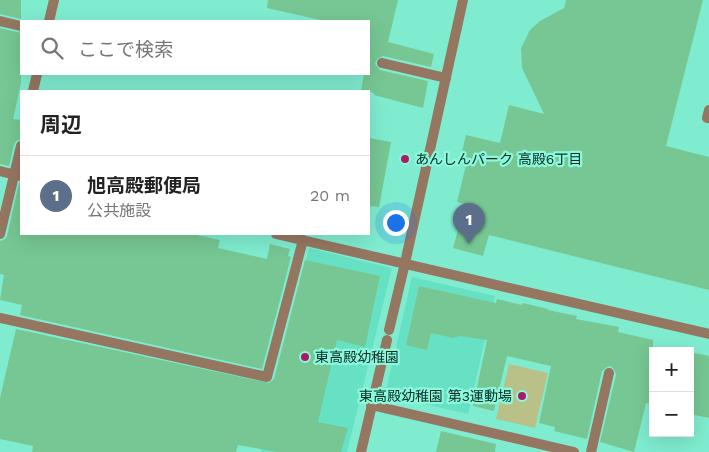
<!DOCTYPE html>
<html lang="ja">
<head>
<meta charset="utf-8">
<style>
	:root { --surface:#fff; --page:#f6f6f6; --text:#222; --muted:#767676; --line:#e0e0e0; --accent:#2563eb }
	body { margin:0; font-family:"Work Sans","Noto Sans JP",sans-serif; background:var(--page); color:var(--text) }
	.controls { position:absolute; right:15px; bottom:15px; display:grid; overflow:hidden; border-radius:0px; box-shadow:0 5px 20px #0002 }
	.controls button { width:45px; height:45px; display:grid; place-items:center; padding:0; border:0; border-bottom:1px solid var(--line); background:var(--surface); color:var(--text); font:25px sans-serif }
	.you { position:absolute; left:395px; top:222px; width:18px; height:18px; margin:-12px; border:4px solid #fff; border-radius:50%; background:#1a73e8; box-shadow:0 0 0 8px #1a73e833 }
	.badge { display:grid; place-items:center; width:32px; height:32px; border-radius:50%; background:var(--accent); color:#fff; font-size:16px; font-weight:700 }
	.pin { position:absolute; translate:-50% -41px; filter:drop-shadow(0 1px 2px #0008) }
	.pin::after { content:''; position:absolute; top:26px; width:18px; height:15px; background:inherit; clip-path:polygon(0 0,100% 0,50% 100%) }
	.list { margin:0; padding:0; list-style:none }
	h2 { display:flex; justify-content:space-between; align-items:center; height:65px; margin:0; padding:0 20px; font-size:21px }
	h2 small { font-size:16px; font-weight:400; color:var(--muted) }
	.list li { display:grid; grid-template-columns:32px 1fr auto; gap:15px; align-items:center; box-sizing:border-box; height:80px; padding:0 20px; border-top:1px solid var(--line) }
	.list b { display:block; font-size:19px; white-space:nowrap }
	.list p { margin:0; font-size:16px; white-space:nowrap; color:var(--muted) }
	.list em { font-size:16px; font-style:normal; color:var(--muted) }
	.icon { flex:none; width:28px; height:28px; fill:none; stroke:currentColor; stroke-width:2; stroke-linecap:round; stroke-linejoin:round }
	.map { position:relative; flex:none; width:709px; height:452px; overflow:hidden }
	.search { position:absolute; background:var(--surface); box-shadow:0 5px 20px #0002; left:20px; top:20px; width:350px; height:55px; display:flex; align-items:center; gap:12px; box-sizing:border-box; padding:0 18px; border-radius:0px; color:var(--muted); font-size:19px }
	.panel { position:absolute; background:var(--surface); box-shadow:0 5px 20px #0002; left:20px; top:90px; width:350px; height:145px; border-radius:0px }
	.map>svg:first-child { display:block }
</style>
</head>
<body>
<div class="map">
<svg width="709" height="452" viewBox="0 0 709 452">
	<rect width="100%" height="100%" fill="#7fecd0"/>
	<g fill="#67e1c4">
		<polygon points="309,248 392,268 347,452 261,452"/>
		<polygon points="412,277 495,296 468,414 385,395"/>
	</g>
	<polygon fill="#b9c189" points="509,364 548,373 535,428 496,419"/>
	<g fill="#76c793">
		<polygon points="0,0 21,0 21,19 0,14"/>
		<polygon points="268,0 398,0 388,42 434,54 431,67 383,56 377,59 375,64 380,70 428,81 423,108 374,95 375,94 369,91 361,91 364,74 369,74 369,21 325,21 267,8"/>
		<polygon points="566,0 703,0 666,146 709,157 709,290 489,235 483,256 453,248 465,204 457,202 466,165 459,164 466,135 500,143 509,105 544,114 522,68 521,48 530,30 540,21 564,8"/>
		<polygon points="0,28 21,33 21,83 13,119 21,120 21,139 16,141 14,144 9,166 0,164"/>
		<polygon points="369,138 391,142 379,207 369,206"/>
		<polygon points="19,183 21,183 21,234 192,234 220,240 218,248 267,259 270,244 290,249 288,256 291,257 262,369 20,315 22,305 0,300 4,275 0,274 0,241 5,239 7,236"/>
		<polygon points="305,260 380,276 365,347 337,340 318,422 348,428 341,452 277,452 238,445 236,452 32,452 33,446 0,439 0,398 16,329 269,383 274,379"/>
		<polygon points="419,286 496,303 497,299 522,305 523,303 548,309 548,310 577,316 576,319 619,327 618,332 653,340 653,404 646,403 634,452 600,442 616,375 615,371 611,366 607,367 602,371 587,439 554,431 555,427 539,423 551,366 507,356 494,411 473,406 487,340 460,336 453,338 431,333 427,350 406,345"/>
		<polygon points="690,352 709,356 709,418 690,414"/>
		<polygon points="441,431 496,444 495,452 436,452"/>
	</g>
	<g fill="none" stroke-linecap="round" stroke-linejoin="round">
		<g stroke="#957661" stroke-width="10">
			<polyline points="382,63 446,78"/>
			<polyline points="591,452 609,373"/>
		</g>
		<g stroke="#957661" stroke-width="10">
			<polyline points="0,21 21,26"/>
			<polyline points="49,21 54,0"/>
			<polyline points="33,91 37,74"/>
			<polyline points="709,110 707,118 709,118"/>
			<polyline points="0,171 20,176"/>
			<polyline points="0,234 21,146"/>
			<polyline points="276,234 709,334"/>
			<polyline points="0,318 267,377 303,240"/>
			<polyline points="389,330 405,263 463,0"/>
			<polyline points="371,405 574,452"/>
			<polyline points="361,452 387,340"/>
		</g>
	</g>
	<g fill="#a61d65" stroke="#8cf9dd" stroke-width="2">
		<circle cx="405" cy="159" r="5"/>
		<circle cx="305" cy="357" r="5"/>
		<circle cx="522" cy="396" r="5"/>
	</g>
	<g text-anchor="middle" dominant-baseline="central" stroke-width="4.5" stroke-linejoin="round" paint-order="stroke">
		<g font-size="14" fill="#092d25" stroke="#8cf9dd" text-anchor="start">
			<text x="415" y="159">あんしんパーク 高殿6丁目</text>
			<text x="315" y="357">東高殿幼稚園</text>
			<text x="512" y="396" text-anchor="end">東高殿幼稚園 第3運動場</text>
		</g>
	</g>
</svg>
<div class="controls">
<button>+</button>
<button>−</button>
</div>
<div class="you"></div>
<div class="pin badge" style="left:469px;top:244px;background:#5c6f8a">1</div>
<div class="search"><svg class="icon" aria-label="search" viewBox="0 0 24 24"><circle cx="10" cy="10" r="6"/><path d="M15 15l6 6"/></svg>ここで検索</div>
<section class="panel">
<h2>周辺<small></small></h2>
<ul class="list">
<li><span class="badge" style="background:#5c6f8a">1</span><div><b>旭高殿郵便局</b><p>公共施設</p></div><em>20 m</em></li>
</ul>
</section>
</div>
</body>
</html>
